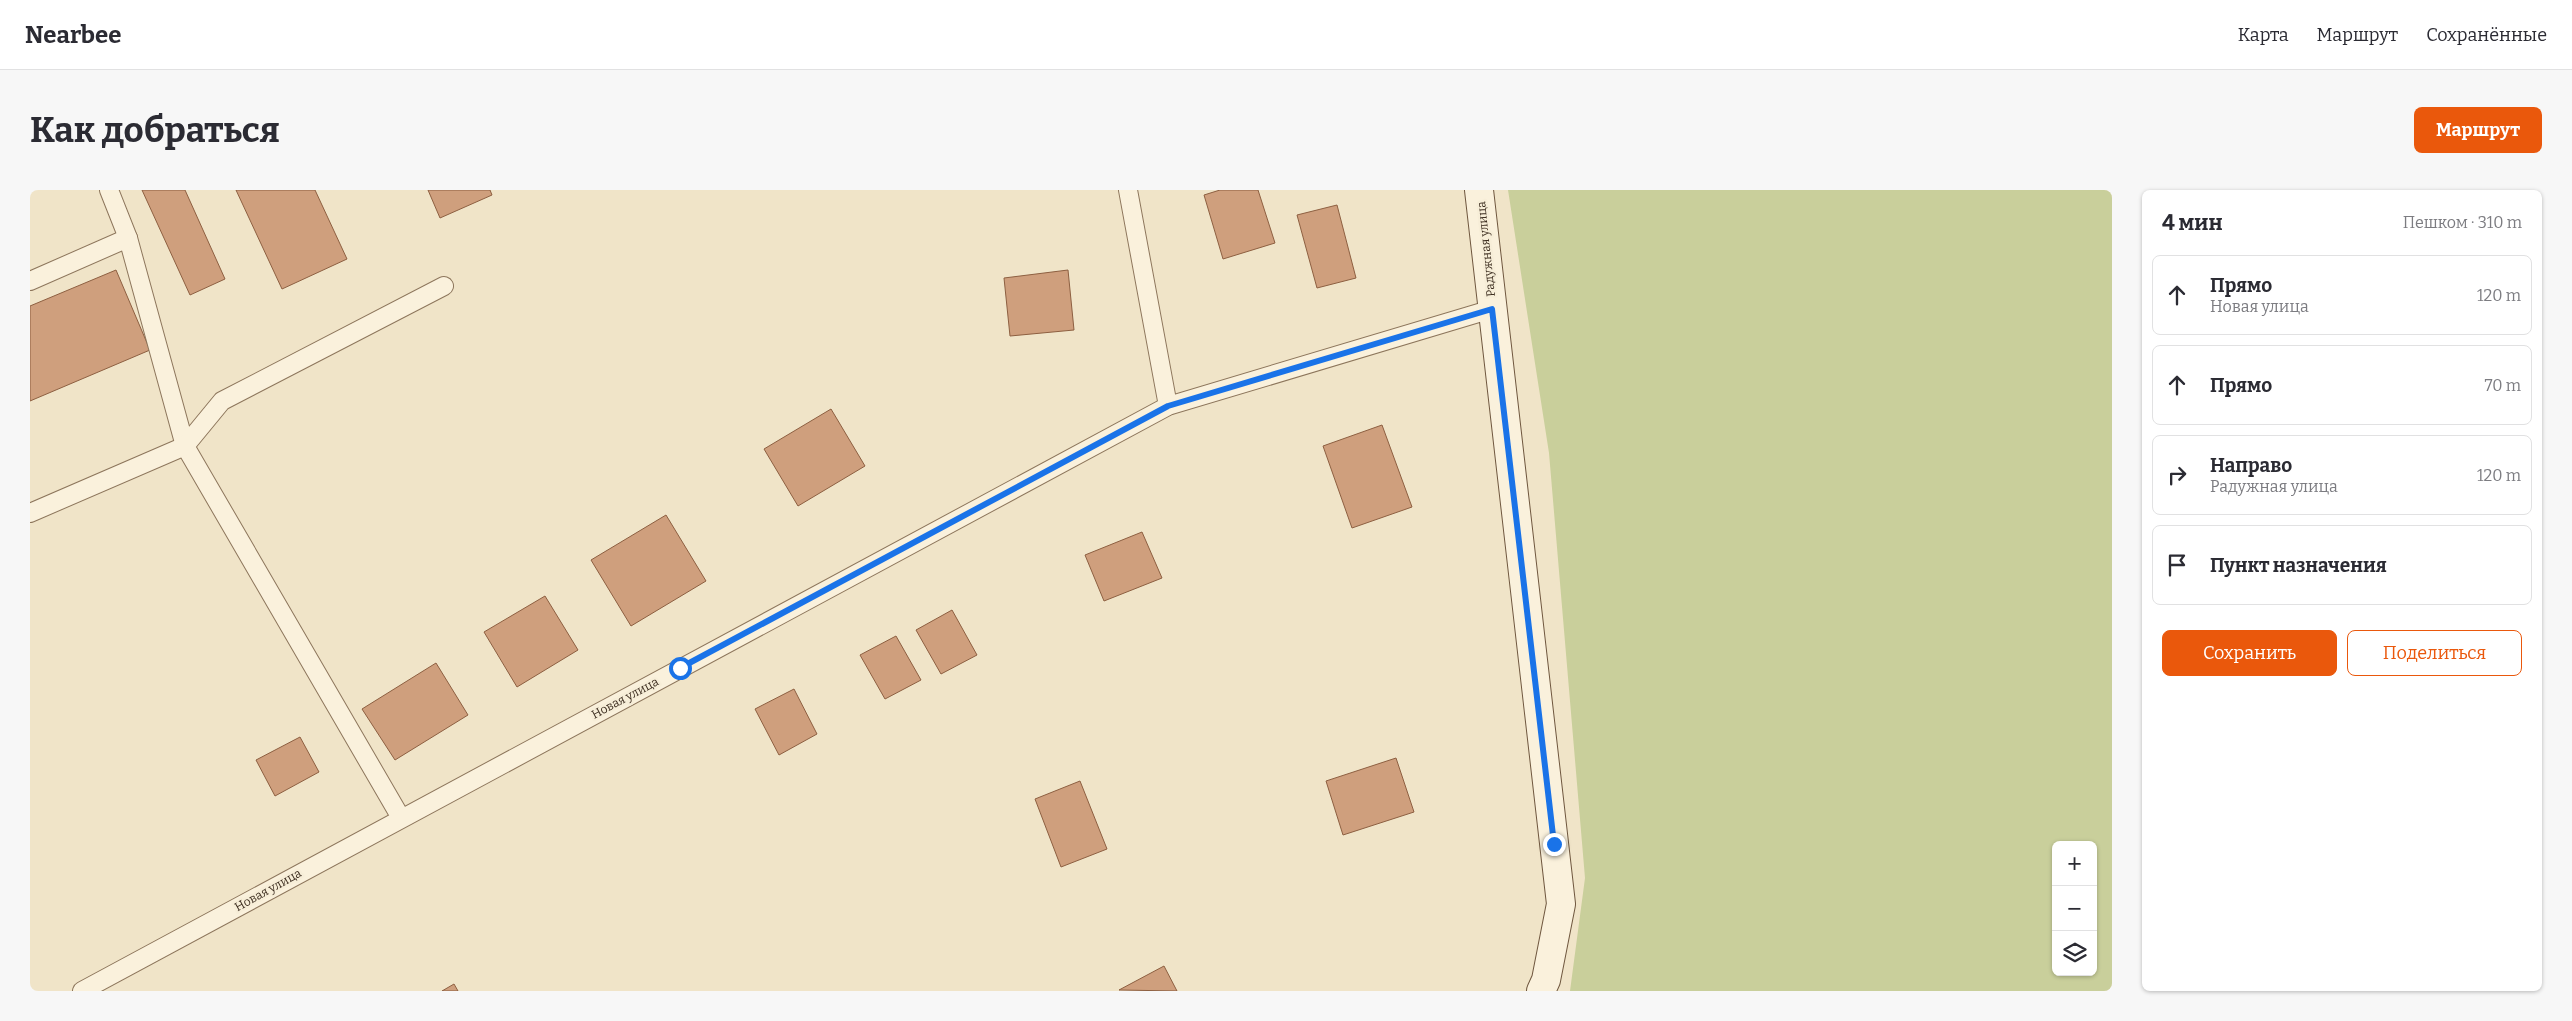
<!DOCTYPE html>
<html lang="ru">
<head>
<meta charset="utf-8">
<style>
	:root { --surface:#fff; --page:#f7f7f7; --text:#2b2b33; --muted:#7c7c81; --line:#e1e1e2; --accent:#ea580c }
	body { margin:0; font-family:Bitter,serif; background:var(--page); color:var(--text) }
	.controls { position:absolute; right:15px; bottom:15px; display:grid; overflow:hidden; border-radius:8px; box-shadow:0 1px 4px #0004 }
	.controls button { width:45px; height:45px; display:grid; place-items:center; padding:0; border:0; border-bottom:1px solid var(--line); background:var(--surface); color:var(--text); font:25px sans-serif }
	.stop { position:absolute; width:15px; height:15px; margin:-11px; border:4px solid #1a73e8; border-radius:50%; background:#fff }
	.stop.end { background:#1a73e8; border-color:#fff; box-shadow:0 1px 5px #0008 }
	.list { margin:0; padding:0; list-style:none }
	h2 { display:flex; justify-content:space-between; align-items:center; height:65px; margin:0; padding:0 20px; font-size:21px }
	h2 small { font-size:16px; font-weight:400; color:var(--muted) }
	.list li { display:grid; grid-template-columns:32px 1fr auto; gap:15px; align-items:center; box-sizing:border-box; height:80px; margin:0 10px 10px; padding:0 10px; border:1px solid var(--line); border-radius:8px }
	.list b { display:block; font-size:19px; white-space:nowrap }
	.list p { margin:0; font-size:16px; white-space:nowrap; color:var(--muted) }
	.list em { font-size:16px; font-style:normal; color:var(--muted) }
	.actions { display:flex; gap:10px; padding:15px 20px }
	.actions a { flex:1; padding:11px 0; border:1px solid var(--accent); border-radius:8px; text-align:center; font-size:18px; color:var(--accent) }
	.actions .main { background:var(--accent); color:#fff }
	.icon { flex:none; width:28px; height:28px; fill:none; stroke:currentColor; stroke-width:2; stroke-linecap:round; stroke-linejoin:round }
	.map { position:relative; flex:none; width:2082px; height:801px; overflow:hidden; border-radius:8px }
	header { display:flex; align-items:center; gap:30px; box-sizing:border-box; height:70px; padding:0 25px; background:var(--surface); border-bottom:1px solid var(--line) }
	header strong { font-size:24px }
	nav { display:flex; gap:28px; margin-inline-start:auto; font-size:18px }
	.intro { display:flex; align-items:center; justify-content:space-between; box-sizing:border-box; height:120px; padding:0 30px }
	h1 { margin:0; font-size:35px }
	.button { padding:12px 22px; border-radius:8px; background:var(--accent); color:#fff; font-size:18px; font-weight:700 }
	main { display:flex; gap:30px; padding:0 30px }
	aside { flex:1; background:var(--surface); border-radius:8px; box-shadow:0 1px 4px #0004 }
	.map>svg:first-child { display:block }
</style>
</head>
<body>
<header>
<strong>Nearbee</strong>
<nav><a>Карта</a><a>Маршрут</a><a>Сохранённые</a></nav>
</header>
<div class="intro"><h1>Как добраться</h1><a class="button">Маршрут</a></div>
<main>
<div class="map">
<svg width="2082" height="801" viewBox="0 0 2082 801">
	<rect width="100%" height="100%" fill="#f0e4c8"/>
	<path fill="#c9cf9b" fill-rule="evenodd" d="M 1478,0 L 2082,0 L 2082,801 L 1540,801 L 1555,688 L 1519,263 ZM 2026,655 L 2063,655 L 2063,782 L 2026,782 Z"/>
	<g fill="#cf9f7d" stroke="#8d5f41">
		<polygon points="112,0 155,0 195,89 160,105"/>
		<polygon points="206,0 285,0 317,69 252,99"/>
		<polygon points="398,0 460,0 462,5 410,28"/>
		<polygon points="1190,0 1228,0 1245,53 1193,69 1174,5"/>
		<polygon points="1307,15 1326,88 1287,98 1267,25"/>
		<polygon points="86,80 120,160 0,211 0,116"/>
		<polygon points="1038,80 1044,140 980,146 974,88"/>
		<polygon points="801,219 835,276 768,316 734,259"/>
		<polygon points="1352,235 1382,317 1322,338 1293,256"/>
		<polygon points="636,325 676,391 601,436 561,370"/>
		<polygon points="1112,342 1132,388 1074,411 1055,365"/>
		<polygon points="515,406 548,460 487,497 454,442"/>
		<polygon points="922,420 947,465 911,484 886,440"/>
		<polygon points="866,446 891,490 855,509 830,465"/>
		<polygon points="406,473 438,525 365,570 332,519"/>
		<polygon points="764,499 787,544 749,565 725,519"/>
		<polygon points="270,547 289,582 245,606 226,570"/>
		<polygon points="1366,568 1384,622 1313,645 1296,591"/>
		<polygon points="1050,591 1077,659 1031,677 1005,609"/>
		<polygon points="1134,776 1147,801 1089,800"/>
		<polygon points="424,794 428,801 412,801"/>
	</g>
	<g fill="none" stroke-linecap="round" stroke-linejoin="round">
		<g stroke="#8d765c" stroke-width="20">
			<g id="service">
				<polyline points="79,0 98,48 155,256 371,628"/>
				<polyline points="1098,0 1138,216"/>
				<polyline points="0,91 98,48"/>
				<polyline points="0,323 155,256 192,211 414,96"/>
				<polyline points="52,801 1138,216 1462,119"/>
			</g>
		</g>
		<g stroke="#6f573f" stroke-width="30">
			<polyline id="secondary" points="1449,0 1531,714 1516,790 1511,801"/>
		</g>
		<use href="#service" stroke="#faf1dc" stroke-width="18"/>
		<use href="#secondary" stroke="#faf1dc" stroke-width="28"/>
	</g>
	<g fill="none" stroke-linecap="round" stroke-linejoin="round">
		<polyline stroke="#1a73e8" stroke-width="6" points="650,478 1138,216 1462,119 1524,654"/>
	</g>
	<g text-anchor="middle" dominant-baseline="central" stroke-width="5" stroke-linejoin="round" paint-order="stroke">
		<g font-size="12" fill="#3d2e20" stroke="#f7eed8">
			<text transform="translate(1456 59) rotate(-96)">Радужная улица</text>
			<text transform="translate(595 508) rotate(-28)">Новая улица</text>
			<text transform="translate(238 700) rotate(-29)">Новая улица</text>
		</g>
	</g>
</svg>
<div class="controls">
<button>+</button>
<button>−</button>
<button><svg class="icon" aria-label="layers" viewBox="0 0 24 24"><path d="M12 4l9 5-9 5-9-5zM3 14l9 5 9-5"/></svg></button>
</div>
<div class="stop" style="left:650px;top:478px"></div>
<div class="stop end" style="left:1524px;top:654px"></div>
</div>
<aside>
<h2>4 мин<small>Пешком · 310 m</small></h2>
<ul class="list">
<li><svg class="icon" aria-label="ahead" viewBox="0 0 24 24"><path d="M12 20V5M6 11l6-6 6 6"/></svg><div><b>Прямо</b><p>Новая улица</p></div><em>120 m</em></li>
<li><svg class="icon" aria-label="ahead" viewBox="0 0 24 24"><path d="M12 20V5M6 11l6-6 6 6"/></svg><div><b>Прямо</b></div><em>70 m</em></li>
<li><svg class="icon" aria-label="right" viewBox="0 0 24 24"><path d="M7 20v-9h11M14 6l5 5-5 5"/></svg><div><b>Направо</b><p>Радужная улица</p></div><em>120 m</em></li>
<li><svg class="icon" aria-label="arrive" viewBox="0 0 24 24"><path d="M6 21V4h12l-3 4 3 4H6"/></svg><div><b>Пункт назначения</b></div></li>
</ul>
<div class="actions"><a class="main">Сохранить</a><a>Поделиться</a></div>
</aside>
</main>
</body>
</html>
